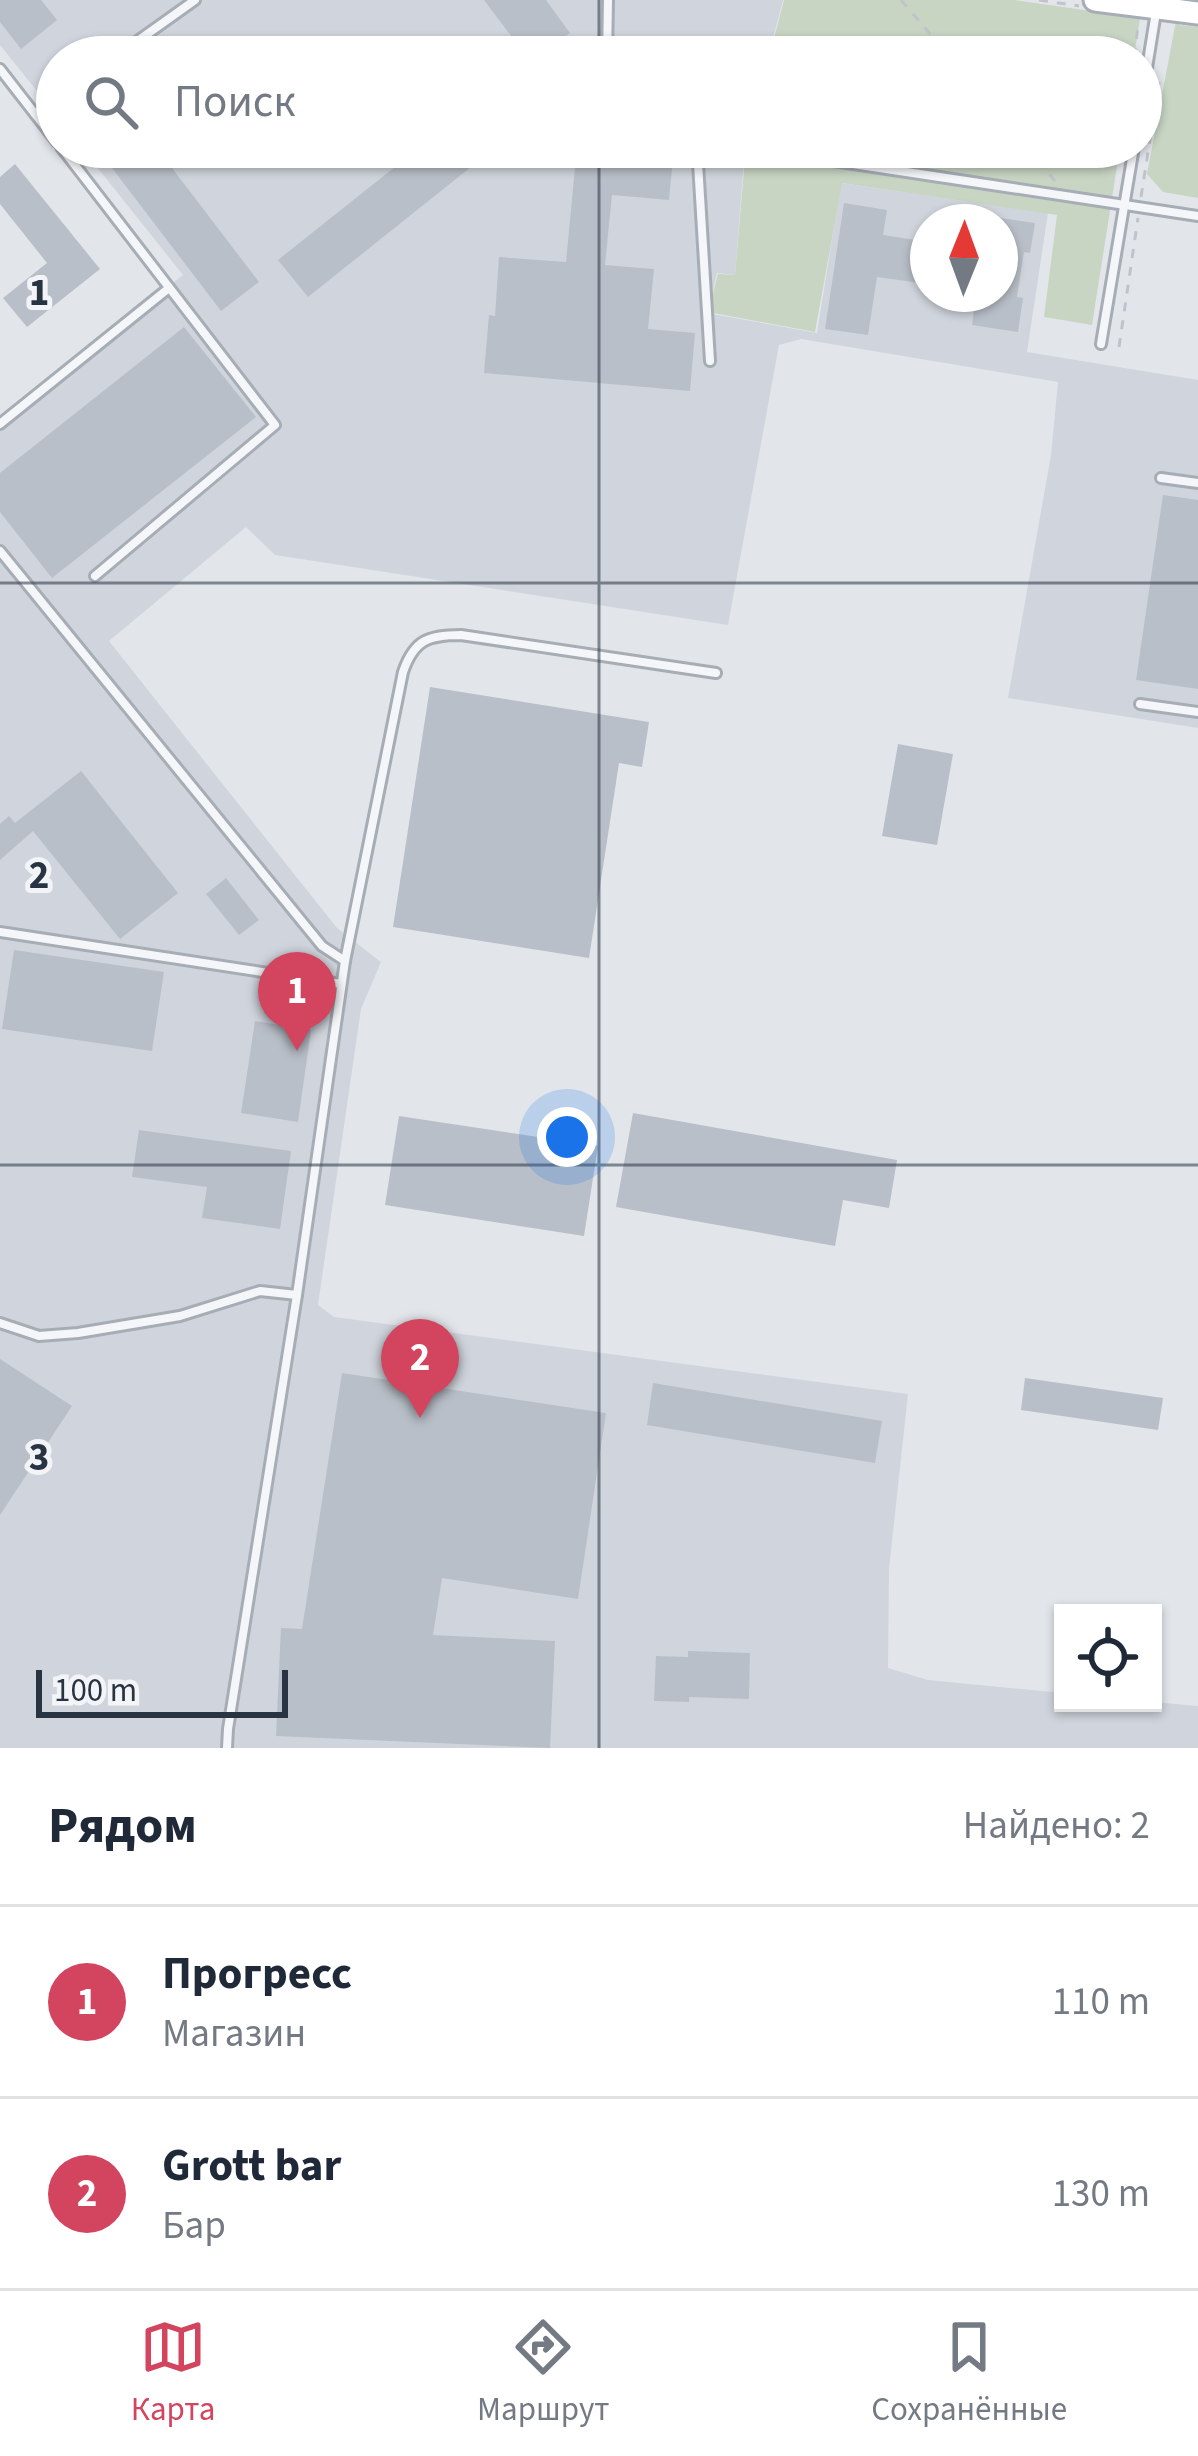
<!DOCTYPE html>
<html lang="ru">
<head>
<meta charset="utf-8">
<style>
	:root { --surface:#fff; --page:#f2f2f3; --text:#1f2937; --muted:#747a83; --line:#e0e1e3; --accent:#d3445e }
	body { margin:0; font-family:"Source Sans 3",sans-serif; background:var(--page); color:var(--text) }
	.controls { position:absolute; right:36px; bottom:36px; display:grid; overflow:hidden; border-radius:0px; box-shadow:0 3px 9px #0004 }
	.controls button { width:108px; height:108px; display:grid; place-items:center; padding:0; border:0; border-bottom:3px solid var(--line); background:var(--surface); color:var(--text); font:60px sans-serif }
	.compass { position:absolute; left:910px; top:204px; width:108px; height:108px; border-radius:50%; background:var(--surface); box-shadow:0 3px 9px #0004; rotate:1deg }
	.scale { position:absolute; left:36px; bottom:30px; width:252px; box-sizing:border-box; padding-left:12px; border:6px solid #293443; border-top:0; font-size:33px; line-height:42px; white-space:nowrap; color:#293443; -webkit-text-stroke:9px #f2f4f8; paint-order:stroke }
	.you { position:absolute; left:567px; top:1137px; width:42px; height:42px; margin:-30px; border:9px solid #fff; border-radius:50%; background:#1a73e8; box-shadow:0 0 0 18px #1a73e833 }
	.badge { display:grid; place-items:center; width:78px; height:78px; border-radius:50%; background:var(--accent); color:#fff; font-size:39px; font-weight:700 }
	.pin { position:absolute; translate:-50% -99px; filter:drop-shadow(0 3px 6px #0008) }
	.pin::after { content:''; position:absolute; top:63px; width:42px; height:36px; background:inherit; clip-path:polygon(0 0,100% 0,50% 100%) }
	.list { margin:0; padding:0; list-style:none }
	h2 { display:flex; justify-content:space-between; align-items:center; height:156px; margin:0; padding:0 48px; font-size:51px }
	h2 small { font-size:39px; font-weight:400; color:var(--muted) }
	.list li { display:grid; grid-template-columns:78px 1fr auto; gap:36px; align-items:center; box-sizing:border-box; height:192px; padding:0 48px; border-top:3px solid var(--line) }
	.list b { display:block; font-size:45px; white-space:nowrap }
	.list p { margin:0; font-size:39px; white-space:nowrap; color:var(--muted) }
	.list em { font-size:39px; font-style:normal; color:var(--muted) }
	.icon { flex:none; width:66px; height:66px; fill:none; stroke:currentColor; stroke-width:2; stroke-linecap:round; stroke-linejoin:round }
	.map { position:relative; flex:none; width:1198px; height:1748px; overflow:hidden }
	.search { position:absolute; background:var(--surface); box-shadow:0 3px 9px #0004; left:36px; right:36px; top:36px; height:132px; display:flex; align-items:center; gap:30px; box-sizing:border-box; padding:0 42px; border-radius:66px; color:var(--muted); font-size:45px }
	.sheet { height:540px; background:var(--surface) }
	nav { display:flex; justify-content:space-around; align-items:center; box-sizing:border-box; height:168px; border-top:3px solid var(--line); background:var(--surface); font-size:33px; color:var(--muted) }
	nav a { display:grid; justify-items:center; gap:6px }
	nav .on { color:var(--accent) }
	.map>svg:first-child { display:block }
</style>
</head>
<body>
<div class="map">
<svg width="1198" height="1748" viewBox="0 0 1198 1748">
	<rect width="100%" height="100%" fill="#e2e6eb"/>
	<g fill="#d0d5dd" fill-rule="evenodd">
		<polygon points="0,0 783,0 768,57 57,57 57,116 0,45"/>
		<path d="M 81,147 L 745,147 L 735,275 L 717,273 L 707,313 L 817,333 L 841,183 L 1048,213 L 1027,352 L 1198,380 L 1198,728 L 1008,698 L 1051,455 L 1058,382 L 801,339 L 779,345 L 728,625 L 275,555 L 246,527 L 109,641 L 337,928 L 381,962 L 361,1009 L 318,1305 L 334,1317 L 908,1394 L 889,1569 L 888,1668 L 928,1680 L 1063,1693 L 1063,1703 L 1153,1702 L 1198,1706 L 1198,1748 L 0,1748 L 0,416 L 183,275 ZM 928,222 L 1000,222 L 1000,294 L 928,294 Z"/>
	</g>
	<g fill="#c8d5c3">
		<polygon points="784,0 1014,0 1140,18 1134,57 769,57"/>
		<polygon points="1176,21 1180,25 1198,27 1198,198 1163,192 1147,174"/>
		<polygon points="746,147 1120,147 1092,325 1044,317 1057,215 842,183 815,332 708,312 718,274 735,275"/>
	</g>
	<g fill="#b9bfc8">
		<polygon points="0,0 41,0 57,20 21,49 0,22"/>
		<polygon points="484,0 546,0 570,33 538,57 527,57"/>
		<polygon points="96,147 156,147 259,282 221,311"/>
		<polygon points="420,147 496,147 308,297 278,260"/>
		<polygon points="577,147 674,147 669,200 612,195 605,265 654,269 648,329 695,333 690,391 484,373 489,315 495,316 499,257 566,262"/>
		<polygon points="15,164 100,269 27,327 3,298 47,263 0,204 0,177"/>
		<polygon points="844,203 887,210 883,235 928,242 928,284 877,277 868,335 825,329"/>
		<polygon points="1000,218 1035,223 1030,253 1024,252 1017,297 1023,298 1018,332 972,325 976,294 1000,294"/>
		<polygon points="184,327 256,417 52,578 0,512 0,473"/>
		<polygon points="1163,495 1198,500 1198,689 1136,680"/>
		<polygon points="430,687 649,722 642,767 619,763 589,958 393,927"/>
		<polygon points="898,744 953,754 937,845 882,836"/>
		<polygon points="81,771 178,893 120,939 33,831 0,860 0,824 9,816 15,823"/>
		<polygon points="226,878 259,920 239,935 206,894"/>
		<polygon points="14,950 164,972 152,1051 2,1029"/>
		<polygon points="255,1021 311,1030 298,1122 241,1113"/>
		<polygon points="633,1113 897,1160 889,1208 843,1200 835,1246 616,1207"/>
		<polygon points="399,1116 598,1146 584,1236 385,1205"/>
		<polygon points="139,1130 291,1151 280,1229 202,1218 207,1187 132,1177"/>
		<polygon points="0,1359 72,1406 0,1515"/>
		<polygon points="342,1373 606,1413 578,1599 442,1578 433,1635 555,1641 550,1748 276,1736 281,1628 302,1629"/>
		<polygon points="1025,1378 1163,1398 1158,1430 1021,1410"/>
		<polygon points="653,1383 882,1421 875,1463 647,1425"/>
		<polygon points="688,1651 750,1653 749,1699 689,1697 689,1702 654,1701 656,1656 688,1657"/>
	</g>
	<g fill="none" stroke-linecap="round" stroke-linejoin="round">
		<g stroke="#a7adb5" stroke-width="14">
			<g id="lane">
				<polyline points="115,57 195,0"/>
				<polyline points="607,57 608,0"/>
				<polyline points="0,69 35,114"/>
				<polyline points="57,99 35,114 57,142"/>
				<polyline points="1141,105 1156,12"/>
				<polyline points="61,147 275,425 95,576"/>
				<polyline points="697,147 710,361"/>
				<polyline points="787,154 1198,216"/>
				<polyline points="1101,344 1134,147"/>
				<polyline points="0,424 169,288"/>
				<polyline points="1161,478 1198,483"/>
				<polyline points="0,551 322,946 345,961"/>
				<polyline points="1140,704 1198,712"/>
				<polyline points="0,932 341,984"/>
				<polyline points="0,1323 39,1336 78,1333 180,1316 260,1291 297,1295"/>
				<path d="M 227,1748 L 228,1729 L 297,1295 L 345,961 L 403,672 C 414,640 428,635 461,635 L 716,673"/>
			</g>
		</g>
		<g stroke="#a7adb5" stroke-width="27">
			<polyline id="secondary" points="1095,0 1198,13"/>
		</g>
		<g stroke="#c0c4ca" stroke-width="3" stroke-dasharray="9 9" stroke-linecap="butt">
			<polyline points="901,0 950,57"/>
			<polyline points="1039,0 1079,6"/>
			<polyline points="1134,57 1138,26"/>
			<polyline points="1026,147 1055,181"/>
			<polyline points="1141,197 1159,82"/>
			<polyline points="1119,347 1138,218"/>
		</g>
		<use href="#lane" stroke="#f5f6f9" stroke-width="8"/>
		<use href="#secondary" stroke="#fff" stroke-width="21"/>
	</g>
	<path fill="none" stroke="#293443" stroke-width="3" stroke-opacity="0.55" d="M 599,0 L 599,57M 599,147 L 599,1748M 0,583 L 1198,583M 0,1165 L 1198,1165"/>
	<g font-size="39" text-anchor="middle" font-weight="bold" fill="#293443" stroke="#f2f4f8" stroke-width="10" stroke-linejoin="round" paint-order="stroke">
		<text x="39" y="305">1</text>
		<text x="39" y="888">2</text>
		<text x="39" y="1470">3</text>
	</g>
</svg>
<div class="controls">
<button><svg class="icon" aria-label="locate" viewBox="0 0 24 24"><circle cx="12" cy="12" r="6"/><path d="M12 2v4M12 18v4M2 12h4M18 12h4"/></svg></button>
</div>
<svg class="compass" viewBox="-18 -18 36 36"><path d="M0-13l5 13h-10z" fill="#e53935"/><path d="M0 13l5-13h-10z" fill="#747a83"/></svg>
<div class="scale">100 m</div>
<div class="you"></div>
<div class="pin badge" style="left:297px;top:1051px">1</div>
<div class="pin badge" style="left:420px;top:1418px">2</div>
<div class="search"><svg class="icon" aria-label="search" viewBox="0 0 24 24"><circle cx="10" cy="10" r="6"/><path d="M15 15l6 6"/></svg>Поиск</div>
</div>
<section class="sheet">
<h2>Рядом<small>Найдено: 2</small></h2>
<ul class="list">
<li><span class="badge">1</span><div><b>Прогресс</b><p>Магазин</p></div><em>110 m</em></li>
<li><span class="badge">2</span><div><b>Grott bar</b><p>Бар</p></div><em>130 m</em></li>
</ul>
</section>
<nav>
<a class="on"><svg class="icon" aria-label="map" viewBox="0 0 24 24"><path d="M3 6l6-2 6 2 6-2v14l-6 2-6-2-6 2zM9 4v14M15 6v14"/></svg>Карта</a>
<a><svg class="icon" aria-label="directions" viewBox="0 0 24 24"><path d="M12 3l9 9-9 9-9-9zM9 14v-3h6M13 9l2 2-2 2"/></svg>Маршрут</a>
<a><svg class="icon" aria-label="saved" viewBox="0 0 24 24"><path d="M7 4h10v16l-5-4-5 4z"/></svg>Сохранённые</a>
</nav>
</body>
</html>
